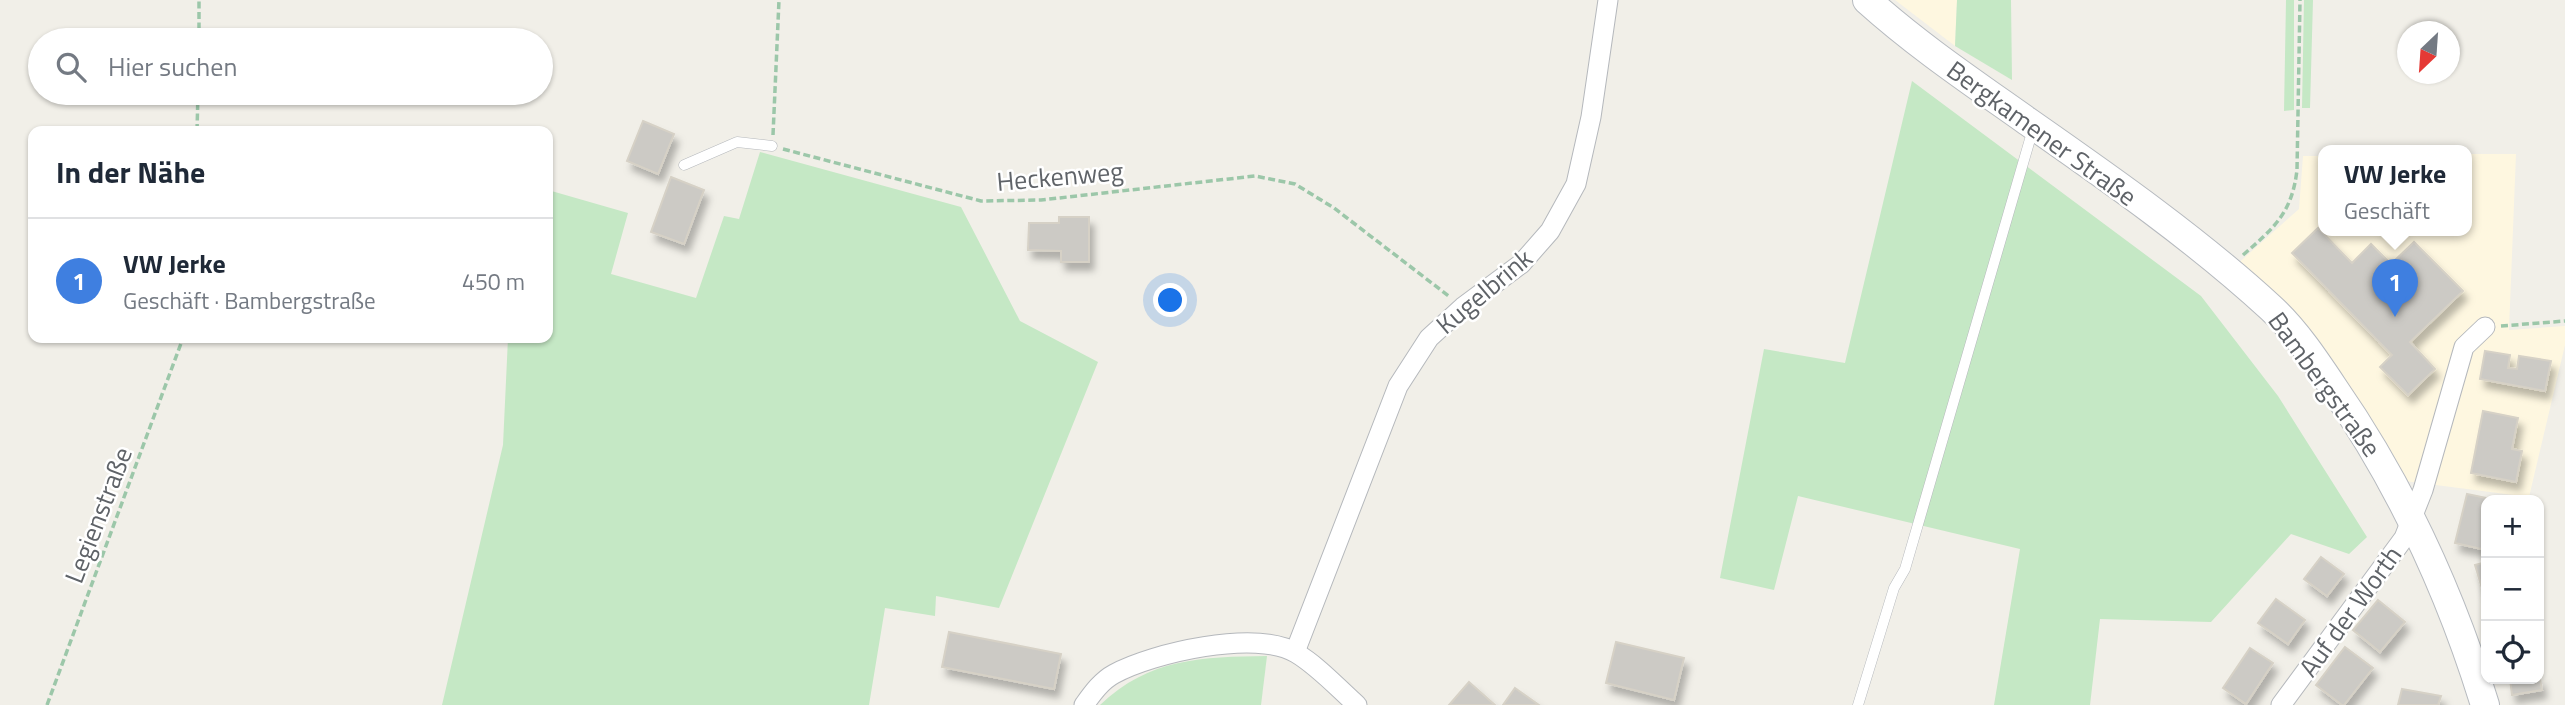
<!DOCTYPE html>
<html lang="de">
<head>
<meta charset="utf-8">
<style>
	:root { --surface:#fff; --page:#f2f2f3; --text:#1f2937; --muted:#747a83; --line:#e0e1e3; --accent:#d93025 }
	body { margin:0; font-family:"Titillium Web",sans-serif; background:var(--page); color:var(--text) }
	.controls { position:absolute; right:21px; bottom:21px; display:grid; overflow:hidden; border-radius:14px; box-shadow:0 2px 5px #0004 }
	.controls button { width:63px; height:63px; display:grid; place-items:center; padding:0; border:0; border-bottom:2px solid var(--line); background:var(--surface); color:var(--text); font:35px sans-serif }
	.compass { position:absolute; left:2397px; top:21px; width:63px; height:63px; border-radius:50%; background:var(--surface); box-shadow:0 2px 5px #0004; rotate:205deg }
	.you { position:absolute; left:1171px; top:301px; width:24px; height:24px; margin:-18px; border:5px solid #fff; border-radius:50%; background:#1a73e8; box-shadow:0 0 0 10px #1a73e833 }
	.badge { display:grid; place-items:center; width:46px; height:46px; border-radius:50%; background:var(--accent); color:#fff; font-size:23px; font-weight:700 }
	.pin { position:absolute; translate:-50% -58px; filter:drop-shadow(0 2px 4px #0008) }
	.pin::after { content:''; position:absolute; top:37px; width:24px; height:21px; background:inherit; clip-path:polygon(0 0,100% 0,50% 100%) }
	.popup { position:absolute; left:2318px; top:145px; width:154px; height:91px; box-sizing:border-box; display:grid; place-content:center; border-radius:14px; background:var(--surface); filter:drop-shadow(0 2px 5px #0005); font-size:23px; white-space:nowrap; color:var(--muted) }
	.popup b { font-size:26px; color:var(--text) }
	.popup::after { content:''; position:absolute; left:50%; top:100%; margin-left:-14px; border:14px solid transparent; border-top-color:var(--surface) }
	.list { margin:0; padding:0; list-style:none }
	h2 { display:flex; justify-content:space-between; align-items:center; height:91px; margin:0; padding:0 28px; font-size:30px }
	h2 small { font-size:23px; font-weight:400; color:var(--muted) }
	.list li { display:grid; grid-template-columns:46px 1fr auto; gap:21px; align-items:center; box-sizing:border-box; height:126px; padding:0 28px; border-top:2px solid var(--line) }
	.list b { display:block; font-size:26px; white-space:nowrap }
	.list p { margin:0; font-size:23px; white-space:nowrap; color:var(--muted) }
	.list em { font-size:23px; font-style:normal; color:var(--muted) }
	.icon { flex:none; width:38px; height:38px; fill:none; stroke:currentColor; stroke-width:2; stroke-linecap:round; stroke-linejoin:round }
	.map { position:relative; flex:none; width:2565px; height:705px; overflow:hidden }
	.search { position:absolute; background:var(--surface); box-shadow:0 2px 5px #0004; left:28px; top:28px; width:525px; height:77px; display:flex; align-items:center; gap:18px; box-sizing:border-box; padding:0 24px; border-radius:38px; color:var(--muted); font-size:26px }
	.panel { position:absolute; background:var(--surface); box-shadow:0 2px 5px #0004; left:28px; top:126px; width:525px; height:217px; border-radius:14px }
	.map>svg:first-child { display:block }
</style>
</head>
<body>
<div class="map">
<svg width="2565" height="705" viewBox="0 0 2565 705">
	<defs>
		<filter id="shadow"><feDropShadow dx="4.5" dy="8" stdDeviation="3.5" flood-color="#0004"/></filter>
	</defs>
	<rect width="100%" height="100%" fill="#f1efe8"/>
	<g fill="#fef7e0">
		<polygon points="1895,0 1957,0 1955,46"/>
		<polygon points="2467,154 2516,154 2509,330 2565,326 2565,345 2529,497 2389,479 2235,266 2299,209 2303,156 2323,156 2323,231 2467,231"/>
	</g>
	<g fill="#c5e8c5">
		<polygon points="1957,0 2011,0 2012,80 1955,46"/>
		<polygon points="2286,0 2294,0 2294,110 2284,111"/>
		<polygon points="2304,0 2313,0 2310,108 2302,108"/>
		<polygon points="1912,81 2201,296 2278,396 2367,537 2349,554 2291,534 2211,622 2100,619 2090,705 1994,705 2020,549 1798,496 1774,590 1720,578 1764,349 1845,363"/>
		<polygon points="760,152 961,207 1020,321 1098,362 999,608 936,596 935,616 885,608 869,705 442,705 503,445 508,338 548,338 548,190 628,213 611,274 696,298 724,216 739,219"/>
		<path d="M 1267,656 L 1261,705 L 1100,705 C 1149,658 1202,657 1267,656 Z"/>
	</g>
	<g fill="#cccac5" stroke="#d6d1c6" stroke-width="2" filter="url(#shadow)">
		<polygon points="643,121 674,134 658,174 627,161"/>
		<polygon points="671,177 704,190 684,244 651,232"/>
		<polygon points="1059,217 1089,217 1089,262 1061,262 1061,251 1028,250 1029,223 1059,223"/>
		<polygon points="2318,228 2352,263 2371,244 2391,264 2414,242 2463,291 2410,342 2435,369 2408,395 2380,367 2392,355 2292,253"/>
		<polygon points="2485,351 2510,355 2508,368 2517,369 2519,356 2551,361 2545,391 2480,379"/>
		<polygon points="2483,411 2518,418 2512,449 2522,451 2516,482 2471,473"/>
		<polygon points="2467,494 2496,500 2486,500 2486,550 2455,543"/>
		<polygon points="2321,557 2344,574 2327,596 2304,579"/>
		<polygon points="2486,562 2486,587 2482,588 2475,565"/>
		<polygon points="2276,599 2305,620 2288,644 2258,623"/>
		<polygon points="2378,600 2405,622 2380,652 2353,630"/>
		<polygon points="949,632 1061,654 1054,689 942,667"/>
		<polygon points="1616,642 1684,658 1674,700 1606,683"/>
		<polygon points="2345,647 2373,668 2344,705 2342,705 2316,685"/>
		<polygon points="2250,648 2273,663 2246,704 2223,688"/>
		<polygon points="2539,673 2542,690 2512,695 2510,679 2539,679"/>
		<polygon points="1469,682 1495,705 1449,705"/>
		<polygon points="1515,688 1539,705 1503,705"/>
		<polygon points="2402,689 2441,696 2438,705 2398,705"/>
	</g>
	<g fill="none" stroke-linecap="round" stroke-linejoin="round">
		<g stroke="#b5b8bc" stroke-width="11">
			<g id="lane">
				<polyline points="684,165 737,142 772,146"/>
				<polyline points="1858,705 1894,588 1905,569 2033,129"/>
			</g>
		</g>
		<g stroke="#b5b8bc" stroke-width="21">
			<g id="street">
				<polyline points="1295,652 1398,386 1429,338 1463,307 1521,264 1550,231 1576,184 1591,117 1608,0"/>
				<path d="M 1084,705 C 1092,694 1101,681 1114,674 C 1152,653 1256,629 1296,653 C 1318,666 1338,688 1357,705"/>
				<polyline points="2281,705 2404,538 2423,490 2464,347 2485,327"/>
			</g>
		</g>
		<g stroke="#b6babf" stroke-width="30">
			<path id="secondary" d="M 1867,0 C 1917,45 1972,82 2027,121 C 2110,179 2196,239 2271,308 C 2295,330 2315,360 2333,387 C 2401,485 2450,591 2485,705"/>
		</g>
		<g stroke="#9cc7a9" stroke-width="3.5" stroke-dasharray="7 3.5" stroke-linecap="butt">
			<polyline points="199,40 199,0"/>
			<polyline points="197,131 198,93"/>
			<polyline points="773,135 779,0"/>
			<polyline points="783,149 981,201 1041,200 1255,176 1295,184 1334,208 1450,297"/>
			<path d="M 2243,255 C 2274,228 2292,213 2297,170 L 2300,0"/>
			<polyline points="2501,326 2565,321"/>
			<polyline points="47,705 183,338"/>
		</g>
		<use href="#lane" stroke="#fff" stroke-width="10"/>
		<use href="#street" stroke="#fff" stroke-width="19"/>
		<use href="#secondary" stroke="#fff" stroke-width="28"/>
	</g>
	<g text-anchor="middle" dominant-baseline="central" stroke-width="5" stroke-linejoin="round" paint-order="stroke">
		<g font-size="26" fill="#5f6368" stroke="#fff">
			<text transform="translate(2042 133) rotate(36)">Bergkamener Straße</text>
			<text transform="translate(1060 176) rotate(-5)">Heckenweg</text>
			<text transform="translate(1484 291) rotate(-40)">Kugelbrink</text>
			<text transform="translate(2325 384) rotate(54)">Bambergstraße</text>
			<text transform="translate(98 515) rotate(-69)">Legienstraße</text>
			<text transform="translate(2350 611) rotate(-54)">Auf der Worth</text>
		</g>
	</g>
</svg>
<div class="controls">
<button>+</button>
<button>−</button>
<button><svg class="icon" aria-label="locate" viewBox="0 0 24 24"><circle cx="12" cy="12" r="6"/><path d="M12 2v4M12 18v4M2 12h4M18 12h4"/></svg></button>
</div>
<svg class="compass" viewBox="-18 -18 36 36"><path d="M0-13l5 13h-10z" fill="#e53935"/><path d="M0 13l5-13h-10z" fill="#747a83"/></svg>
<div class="you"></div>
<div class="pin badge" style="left:2395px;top:317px;background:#3f7fe0">1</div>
<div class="popup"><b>VW Jerke</b>Geschäft</div>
<div class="search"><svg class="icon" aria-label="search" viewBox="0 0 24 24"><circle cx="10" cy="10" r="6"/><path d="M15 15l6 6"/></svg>Hier suchen</div>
<section class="panel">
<h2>In der Nähe<small></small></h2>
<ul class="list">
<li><span class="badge" style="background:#3f7fe0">1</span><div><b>VW Jerke</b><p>Geschäft · Bambergstraße</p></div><em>450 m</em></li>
</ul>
</section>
</div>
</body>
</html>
